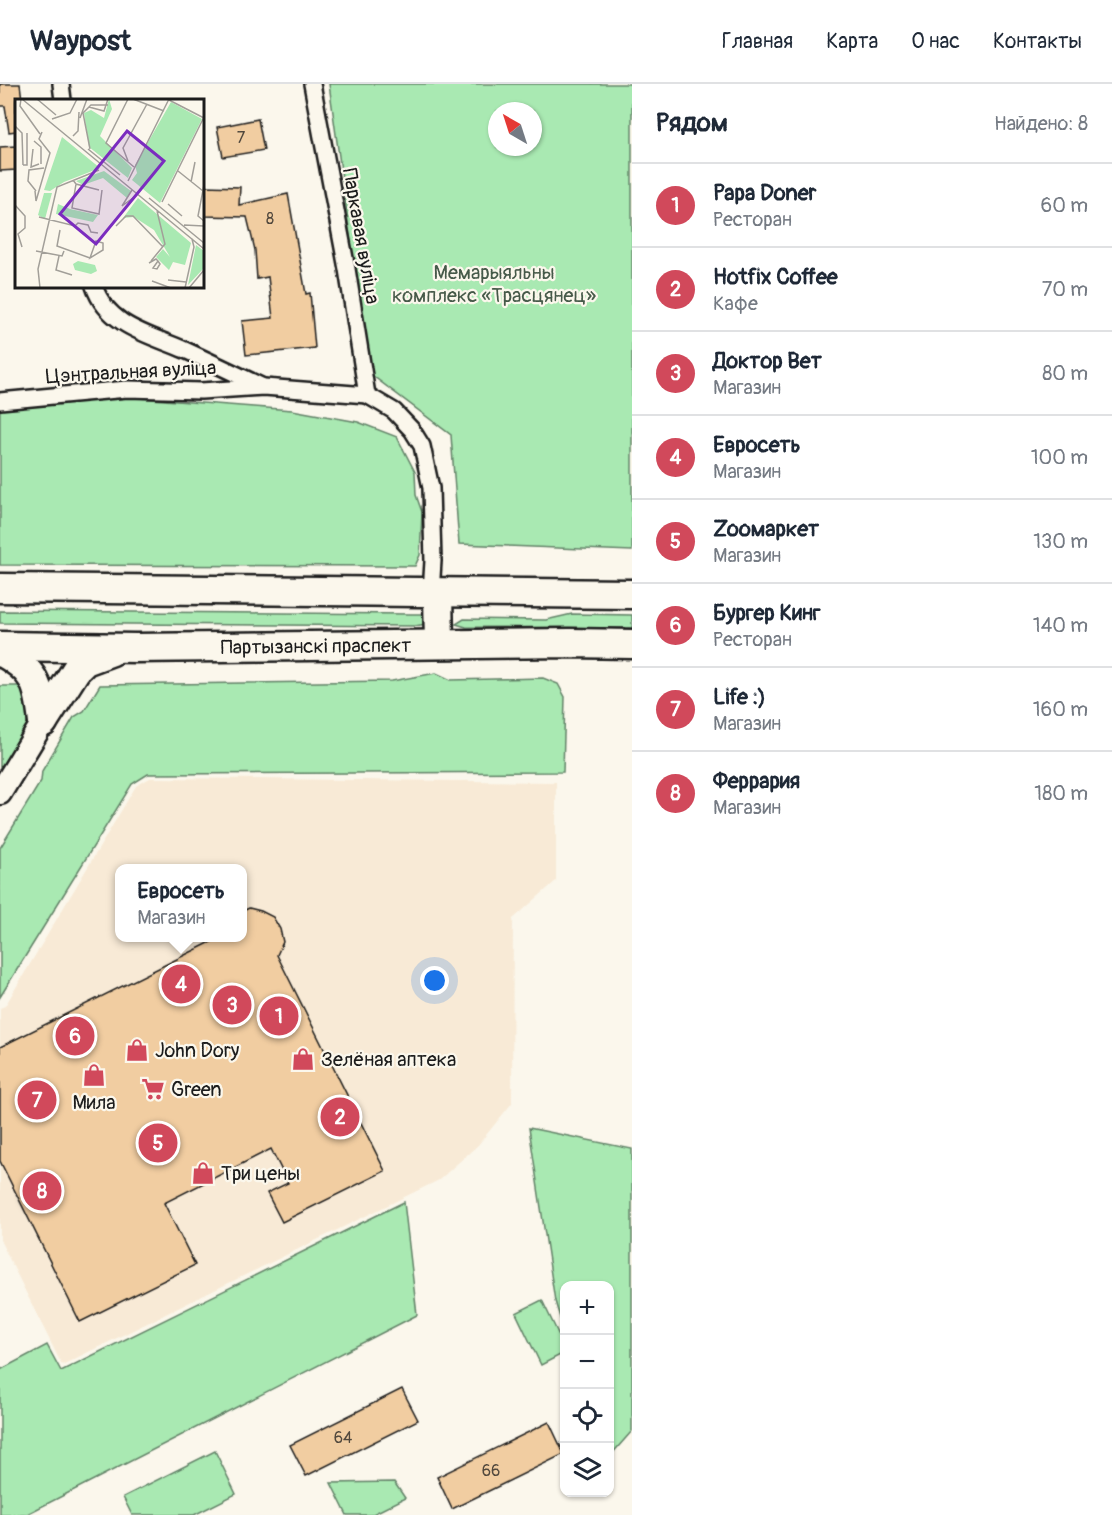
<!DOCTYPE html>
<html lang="ru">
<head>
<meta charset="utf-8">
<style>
	:root { --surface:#fff; --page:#f2f2f3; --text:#1f2937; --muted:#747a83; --line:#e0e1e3; --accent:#d1495b }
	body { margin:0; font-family:Pangolin,sans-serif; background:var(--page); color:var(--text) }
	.controls { position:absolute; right:18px; bottom:18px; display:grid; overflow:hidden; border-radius:12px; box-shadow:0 2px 4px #0004 }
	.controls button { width:54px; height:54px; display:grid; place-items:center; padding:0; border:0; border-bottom:2px solid var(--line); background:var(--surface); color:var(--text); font:30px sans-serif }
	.compass { position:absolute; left:488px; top:18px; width:54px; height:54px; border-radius:50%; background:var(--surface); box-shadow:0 2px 4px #0004; rotate:321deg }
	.you { position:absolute; left:435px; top:897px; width:21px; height:21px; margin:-15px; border:4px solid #fff; border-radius:50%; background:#1a73e8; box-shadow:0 0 0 9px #1a73e833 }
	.badge { display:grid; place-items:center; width:39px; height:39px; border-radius:50%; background:var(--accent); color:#fff; font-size:20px; font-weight:700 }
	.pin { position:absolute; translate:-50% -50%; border:3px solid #fff; box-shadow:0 2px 6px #0006 }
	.popup { position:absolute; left:115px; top:780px; width:132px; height:78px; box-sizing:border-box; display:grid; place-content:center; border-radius:12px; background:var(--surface); filter:drop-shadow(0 2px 4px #0005); font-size:20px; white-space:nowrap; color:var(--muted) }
	.popup b { font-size:22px; color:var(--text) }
	.popup::after { content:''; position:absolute; left:50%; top:100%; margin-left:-12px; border:12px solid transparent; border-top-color:var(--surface) }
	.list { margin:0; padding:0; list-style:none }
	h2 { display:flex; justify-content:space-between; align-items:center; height:78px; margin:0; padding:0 24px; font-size:26px }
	h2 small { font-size:20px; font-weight:400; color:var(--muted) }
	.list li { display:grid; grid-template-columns:39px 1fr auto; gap:18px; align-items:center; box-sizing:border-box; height:84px; padding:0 24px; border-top:2px solid var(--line) }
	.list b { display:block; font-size:22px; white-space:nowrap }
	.list p { margin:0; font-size:20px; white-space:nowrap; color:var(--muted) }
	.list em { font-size:20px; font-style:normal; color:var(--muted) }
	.icon { flex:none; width:33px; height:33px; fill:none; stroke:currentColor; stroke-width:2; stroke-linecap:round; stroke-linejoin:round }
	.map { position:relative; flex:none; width:632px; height:1431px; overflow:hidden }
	header { display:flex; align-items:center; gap:36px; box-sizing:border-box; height:84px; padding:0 30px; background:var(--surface); border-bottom:2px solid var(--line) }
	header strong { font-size:28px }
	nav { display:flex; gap:33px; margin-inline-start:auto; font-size:21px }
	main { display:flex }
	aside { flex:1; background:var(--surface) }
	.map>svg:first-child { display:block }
</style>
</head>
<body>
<header>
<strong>Waypost</strong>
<nav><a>Главная</a><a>Карта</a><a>О нас</a><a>Контакты</a></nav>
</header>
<main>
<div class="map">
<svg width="632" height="1431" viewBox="0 0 632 1431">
	<rect width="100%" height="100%" fill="#fbf7ec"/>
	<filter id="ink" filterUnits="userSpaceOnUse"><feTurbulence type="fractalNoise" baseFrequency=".0167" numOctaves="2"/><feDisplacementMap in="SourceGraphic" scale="12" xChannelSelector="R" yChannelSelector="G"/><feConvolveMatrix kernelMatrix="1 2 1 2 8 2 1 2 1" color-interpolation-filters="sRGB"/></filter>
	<g filter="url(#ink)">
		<path fill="#f8ead6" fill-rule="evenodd" d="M 150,694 L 556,698 L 556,797 L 513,835 L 512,1019 L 478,1061 L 439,1096 L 62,1281 L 0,1156 L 0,924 L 5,922 L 136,702 ZM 120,784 L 243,784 L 243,854 L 120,854 Z"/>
		<g fill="#a9e9b2" stroke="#628267" stroke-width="1.5" fill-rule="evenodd">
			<path d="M 329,0 L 632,0 L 632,467 L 459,460 L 451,351 L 369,289 ZM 497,27 L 533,27 L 533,63 L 497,63 Z"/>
			<polygon points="125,313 292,326 358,338 397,353 415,388 416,411 422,428 420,471 415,482 0,481 0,323"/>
			<polygon points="0,527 412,530 428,530 426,540 415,542 0,539"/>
			<polygon points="572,530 632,531 632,544 466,543 456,540 464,535 546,536"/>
			<polygon points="436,589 451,596 543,594 558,600 565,613 563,688 148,690 132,700 0,913 0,764 41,697 42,687 74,633 84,627 100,601 392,597"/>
			<polygon points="0,602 31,602 30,641 0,689"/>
			<polygon points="529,1044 632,1065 632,1347 610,1372 610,1202 564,1202 564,1247 555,1217"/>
			<polygon points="404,1118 417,1231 25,1431 0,1431 0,1286 47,1261 61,1287"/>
			<polygon points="542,1216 564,1262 564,1269 541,1281 516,1229"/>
			<polygon points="215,1367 236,1410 194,1431 132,1431 123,1413"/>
			<polygon points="394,1398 405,1414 371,1431 347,1431 331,1399"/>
		</g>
		<g fill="#f1cda1" stroke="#1c1c1c" stroke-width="1.5">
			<polygon points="0,0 20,0 22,16 16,16 16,47 9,48 5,22 0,22"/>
			<polygon points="258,35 264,66 223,73 217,43"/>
			<polygon points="16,62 16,86 0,87 0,63"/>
			<polygon points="205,102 240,103 239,121 288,110 306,210 310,209 315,264 246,271 242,237 273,234 268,193 257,195 255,166 247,133 204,132"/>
			<polygon points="249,824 261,827 273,833 280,845 283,858 277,871 385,1087 282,1138 267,1109 288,1099 271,1065 164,1119 195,1181 80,1238 0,1077 0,963 219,854 243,854 243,827"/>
			<polygon points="402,1305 418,1336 306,1392 290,1361"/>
			<polygon points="549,1338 564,1370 452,1425 437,1393"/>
		</g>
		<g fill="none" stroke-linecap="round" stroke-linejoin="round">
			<g stroke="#1c1c1c" stroke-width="20">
				<g id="street">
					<polyline points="61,0 63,16"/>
					<polyline points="312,0 347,185 367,311"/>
					<path d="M 94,202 C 108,243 151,251 185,266 C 211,278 236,290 261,302"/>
					<polyline points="0,317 127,305 201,307 264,303 367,311 394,327 412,346 422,362 431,404 433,477 431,509"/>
				</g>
			</g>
			<g stroke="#1c1c1c" stroke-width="27">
				<polyline id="secondary" points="0,709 43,638"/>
			</g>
			<g stroke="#1c1c1c" stroke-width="33">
				<g id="highway">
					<polyline points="0,504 632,510"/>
					<polyline points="438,509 439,560"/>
					<path id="s1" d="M 0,562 L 136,564 L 570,559 L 632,560"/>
					<path d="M 0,567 C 35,586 39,600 43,638"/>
					<polyline points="43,638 76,586 85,577 112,567"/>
				</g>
			</g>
			<use href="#street" stroke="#fbf7ec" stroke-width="15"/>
			<use href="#secondary" stroke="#fbf7ec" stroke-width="22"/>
			<use href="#highway" stroke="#fbf7ec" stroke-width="28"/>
		</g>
	</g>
	<defs>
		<g id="shop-bare" transform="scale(1.8)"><path d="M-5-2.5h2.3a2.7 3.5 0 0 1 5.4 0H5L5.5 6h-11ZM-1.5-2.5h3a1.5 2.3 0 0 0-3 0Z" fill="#d1495b" stroke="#fbf7ec" stroke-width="2.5" paint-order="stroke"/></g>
		<g id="supermarket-bare" transform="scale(1.8)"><path d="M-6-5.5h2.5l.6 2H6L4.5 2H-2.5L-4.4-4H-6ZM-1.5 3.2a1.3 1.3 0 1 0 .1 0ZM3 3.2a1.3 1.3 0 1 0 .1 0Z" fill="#d1495b" stroke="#fbf7ec" stroke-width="2.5" paint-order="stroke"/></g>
	</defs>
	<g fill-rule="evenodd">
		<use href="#shop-bare" x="137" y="966"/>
		<use href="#shop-bare" x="303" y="975"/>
		<use href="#shop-bare" x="94" y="991"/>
		<use href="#supermarket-bare" x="153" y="1005"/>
		<use href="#shop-bare" x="203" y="1089"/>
	</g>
	<g text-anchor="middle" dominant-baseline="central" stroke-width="4.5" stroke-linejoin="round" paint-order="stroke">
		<g font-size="16" fill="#51483d">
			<text x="241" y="54">7</text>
			<text x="270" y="135">8</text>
			<text x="343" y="1354">64</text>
			<text x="491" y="1387">66</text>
		</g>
		<g font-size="20" fill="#1c1c1c" stroke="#fbf7ec">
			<text transform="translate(361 152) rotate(80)">Паркавая вуліца</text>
			<text transform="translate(131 288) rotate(-3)">Цэнтральная вуліца</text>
			<text stroke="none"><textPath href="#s1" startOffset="316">Партызанскі праспект</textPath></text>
		</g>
		<g font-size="20" fill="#465a49" stroke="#fbf7ec">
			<text x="494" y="188">Мемарыяльны<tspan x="494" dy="23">комплекс «Трасцянец»</tspan></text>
		</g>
		<g font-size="20" fill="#1c1c1c" stroke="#fbf7ec" text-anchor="start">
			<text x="155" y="966">John Dory</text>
			<text x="321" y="975">Зелёная аптека</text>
			<text x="171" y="1005">Green</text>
			<text x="94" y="1018" text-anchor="middle">Мила</text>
			<text x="221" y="1089">Три цены</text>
		</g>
	</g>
	<g transform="translate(15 15)">
		<rect width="189" height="189" fill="#fbf7ec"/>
		<path d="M 94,0 L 97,10 L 85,37 L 117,69 L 113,79 L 74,48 L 69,14 L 76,11 L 89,19 ZM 156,3 L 187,20 L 145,104 L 117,81 L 122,74 L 120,66 ZM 47,38 L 85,69 L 49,83 L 35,92 L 29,91 ZM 89,72 L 116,92 L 112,99 L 88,79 L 68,86 L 61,82 ZM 29,94 L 37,94 L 30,120 L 23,116 ZM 123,99 L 176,144 L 170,166 L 158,163 L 154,171 L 141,158 L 148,150 L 155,158 L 139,131 L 119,118 L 108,119 ZM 43,105 L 55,110 L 83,116 L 78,123 L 41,115 ZM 181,146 L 189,152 L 189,169 L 173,186 ZM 63,162 L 80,166 L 82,172 L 76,175 L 60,171 L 58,165 Z" fill="#a9e9b2"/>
		<path fill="none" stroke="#a29f99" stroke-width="1.5" d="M 6,0 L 5,7 L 25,35M 7,0 L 189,150M 22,0 L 41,16M 113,0 L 91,44 L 119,68M 118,0 L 149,12M 154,1 L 189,19M 74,8 L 89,12 L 93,0M 65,19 L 72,0M 37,20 L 55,14 L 62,0M 0,27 L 7,34 L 8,66M 58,37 L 63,32 L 64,13M 19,42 L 26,48 L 26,65M 18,50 L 16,68 L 24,65M 73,50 L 105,76M 75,50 L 68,14 L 76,6 L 93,6M 113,62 L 108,49 L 132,5M 8,66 L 12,66 L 12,34M 163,72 L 188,92M 58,81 L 61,85 L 84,91M 113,82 L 154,0M 176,83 L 180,63M 61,85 L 57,109 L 84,115 L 87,91M 189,86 L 183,117 L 189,122M 117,91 L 107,107 L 122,96M 20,92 L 21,102 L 35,54 L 24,40 L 27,33M 21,92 L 13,82 L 14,71 L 29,69M 134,99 L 189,144M 147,103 L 189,18M 153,105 L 167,117M 0,106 L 10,117 L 10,129 L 3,135 L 7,148M 24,118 L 60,127 L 63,124 L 73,126 L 76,133 L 83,134M 169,126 L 189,127M 101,127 L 111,117 L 118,117 L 148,148M 45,131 L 42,147 L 75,159M 81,142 L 88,144 L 88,151 L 75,159 ZM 21,152 L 47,157 L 49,152M 44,157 L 41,171 L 57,176M 136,162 L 150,145 L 142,112M 134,164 L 141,160 L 143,162 L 145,165 L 142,170 L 138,169 L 143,162M 153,181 L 171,183M 137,182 L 156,189M 25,189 L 23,170 L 42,88 L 84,71M 170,189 L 179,148 L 177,140M 174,189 L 189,171"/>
		<path fill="#7b2cbf" fill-opacity="0.15" stroke="#7b2cbf" stroke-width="3" d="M 112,32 L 149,62 L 81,145 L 45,115 Z"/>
		<rect width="189" height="189" fill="none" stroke="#1c1c1c" stroke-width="3"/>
	</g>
</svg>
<div class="controls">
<button>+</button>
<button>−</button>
<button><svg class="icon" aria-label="locate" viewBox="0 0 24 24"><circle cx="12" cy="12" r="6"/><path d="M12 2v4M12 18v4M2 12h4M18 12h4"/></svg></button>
<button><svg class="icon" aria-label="layers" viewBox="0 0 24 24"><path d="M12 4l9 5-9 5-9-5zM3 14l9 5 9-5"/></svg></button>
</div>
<svg class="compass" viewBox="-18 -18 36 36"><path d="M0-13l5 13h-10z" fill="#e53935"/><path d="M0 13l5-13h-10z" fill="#747a83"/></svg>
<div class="you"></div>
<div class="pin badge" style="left:279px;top:932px">1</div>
<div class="pin badge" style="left:340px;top:1033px">2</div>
<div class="pin badge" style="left:232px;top:921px">3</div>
<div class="pin badge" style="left:181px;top:900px">4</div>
<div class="popup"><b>Евросеть</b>Магазин</div>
<div class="pin badge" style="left:158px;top:1059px">5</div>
<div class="pin badge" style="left:75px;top:952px">6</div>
<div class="pin badge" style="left:37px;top:1016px">7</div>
<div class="pin badge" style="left:42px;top:1107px">8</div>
</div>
<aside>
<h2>Рядом<small>Найдено: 8</small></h2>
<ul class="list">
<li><span class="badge">1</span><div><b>Papa Doner</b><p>Ресторан</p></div><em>60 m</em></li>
<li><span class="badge">2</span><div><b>Hotfix Coffee</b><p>Кафе</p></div><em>70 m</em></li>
<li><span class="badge">3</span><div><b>Доктор Вет</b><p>Магазин</p></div><em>80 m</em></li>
<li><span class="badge">4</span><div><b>Евросеть</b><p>Магазин</p></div><em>100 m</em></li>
<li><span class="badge">5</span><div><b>Zooмаркет</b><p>Магазин</p></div><em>130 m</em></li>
<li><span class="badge">6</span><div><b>Бургер Кинг</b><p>Ресторан</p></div><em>140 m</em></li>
<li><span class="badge">7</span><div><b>Life :)</b><p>Магазин</p></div><em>160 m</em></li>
<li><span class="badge">8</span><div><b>Феррария</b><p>Магазин</p></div><em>180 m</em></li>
</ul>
</aside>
</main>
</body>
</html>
